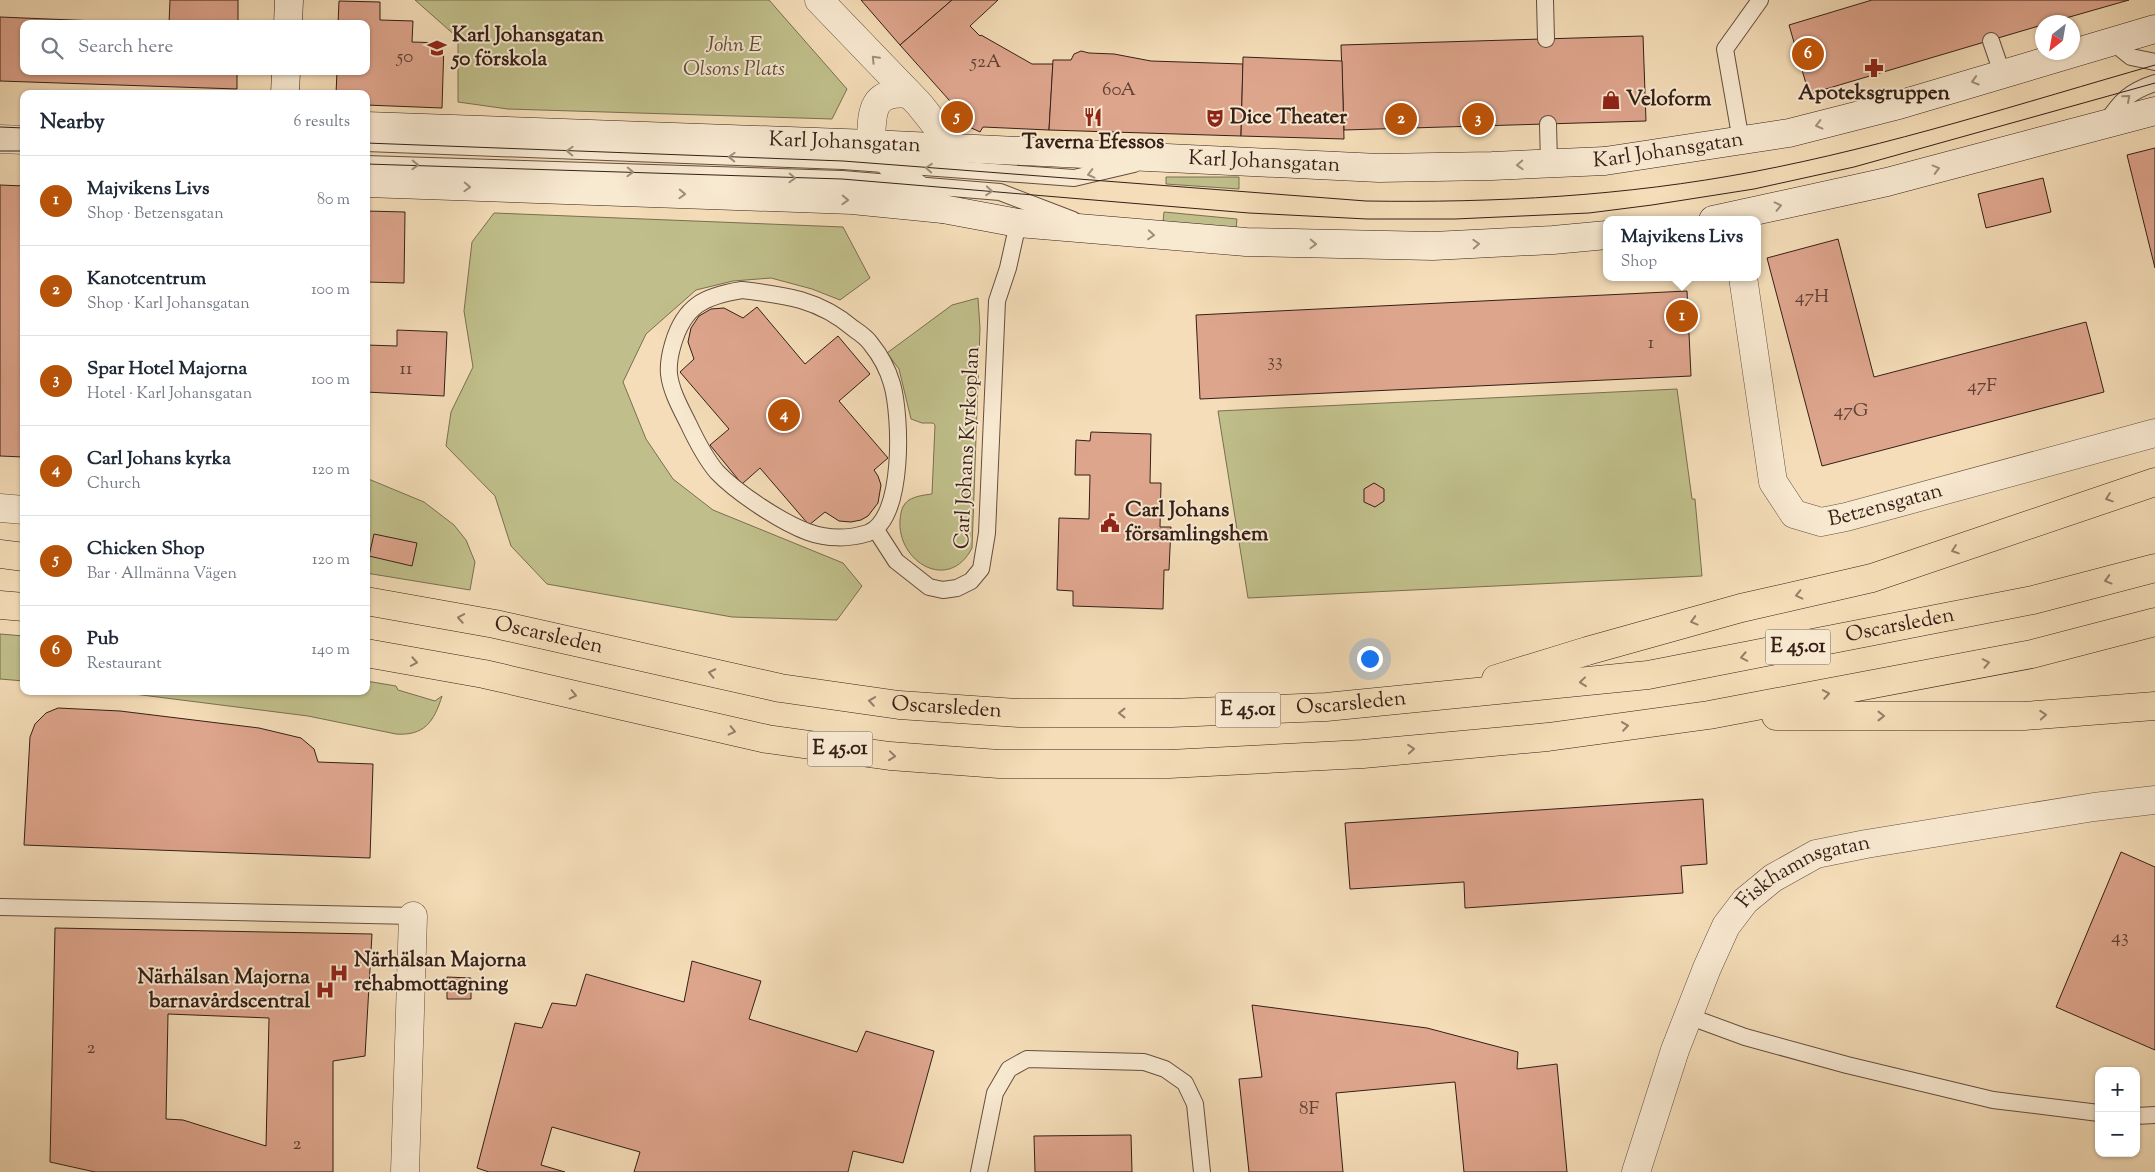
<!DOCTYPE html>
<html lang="en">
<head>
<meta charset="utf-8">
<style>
	:root { --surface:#fff; --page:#f6f6f7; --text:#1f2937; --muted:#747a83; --line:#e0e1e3; --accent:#b45309 }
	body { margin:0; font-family:"Sorts Mill Goudy",serif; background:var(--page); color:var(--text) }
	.controls { position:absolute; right:15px; bottom:15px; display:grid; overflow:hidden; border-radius:10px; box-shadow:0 1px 4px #0004 }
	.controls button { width:45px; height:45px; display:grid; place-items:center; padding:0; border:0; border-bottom:1px solid var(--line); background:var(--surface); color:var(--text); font:25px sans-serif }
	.compass { position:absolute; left:2035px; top:15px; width:45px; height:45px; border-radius:50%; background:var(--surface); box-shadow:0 1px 4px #0004; rotate:211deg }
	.you { position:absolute; left:1369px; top:658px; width:18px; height:18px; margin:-12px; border:4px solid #fff; border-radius:50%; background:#1a73e8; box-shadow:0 0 0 8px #1a73e833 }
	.badge { display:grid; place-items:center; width:32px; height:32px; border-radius:50%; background:var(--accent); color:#fff; font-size:16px; font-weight:700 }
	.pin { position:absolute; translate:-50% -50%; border:2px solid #fff; box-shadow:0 1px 5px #0006 }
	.popup { position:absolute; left:1603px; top:216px; width:158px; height:65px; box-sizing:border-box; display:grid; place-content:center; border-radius:10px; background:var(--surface); filter:drop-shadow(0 1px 4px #0005); font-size:16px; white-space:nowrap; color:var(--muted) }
	.popup b { font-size:19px; color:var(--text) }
	.popup::after { content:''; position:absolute; left:50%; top:100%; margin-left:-10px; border:10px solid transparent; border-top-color:var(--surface) }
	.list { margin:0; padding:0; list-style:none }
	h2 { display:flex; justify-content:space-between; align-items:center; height:65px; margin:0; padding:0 20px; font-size:21px }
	h2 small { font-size:16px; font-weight:400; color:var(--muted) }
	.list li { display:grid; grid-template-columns:32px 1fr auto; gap:15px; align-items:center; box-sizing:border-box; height:90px; padding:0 20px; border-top:1px solid var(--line) }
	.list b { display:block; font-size:19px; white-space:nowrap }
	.list p { margin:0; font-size:16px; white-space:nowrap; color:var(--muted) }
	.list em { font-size:16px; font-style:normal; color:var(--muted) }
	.icon { flex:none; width:28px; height:28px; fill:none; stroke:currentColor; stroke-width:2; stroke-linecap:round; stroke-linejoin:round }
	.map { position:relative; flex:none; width:2155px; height:1172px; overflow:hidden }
	.search { position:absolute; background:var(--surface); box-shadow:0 1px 4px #0004; left:20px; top:20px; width:350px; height:55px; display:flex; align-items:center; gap:12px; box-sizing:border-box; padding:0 18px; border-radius:10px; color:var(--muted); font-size:19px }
	.panel { position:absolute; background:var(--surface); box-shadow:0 1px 4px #0004; left:20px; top:90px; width:350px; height:605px; border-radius:10px }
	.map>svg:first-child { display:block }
</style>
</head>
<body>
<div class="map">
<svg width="2155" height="1172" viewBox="0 0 2155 1172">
	<rect width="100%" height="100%" fill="#f4ddb8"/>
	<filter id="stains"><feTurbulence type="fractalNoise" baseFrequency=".004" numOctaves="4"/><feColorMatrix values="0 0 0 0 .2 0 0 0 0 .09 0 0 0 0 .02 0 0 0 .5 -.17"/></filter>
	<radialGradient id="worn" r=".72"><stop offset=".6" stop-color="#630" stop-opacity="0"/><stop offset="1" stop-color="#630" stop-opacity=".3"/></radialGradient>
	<g fill="#c0bf8b" stroke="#7a6f51">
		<polygon points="415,0 769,0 847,89 832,119 508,109 458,102 458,38"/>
		<polygon points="1166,177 1239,177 1239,189 1166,184"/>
		<polygon points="1164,212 1237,219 1236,229 1163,222"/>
		<polygon points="494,213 843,227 870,278 840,300 812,289 771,278 733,281 696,290 646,334 623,382 646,439 673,479 713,510 843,563 862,586 837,620 732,617 547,584 511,546 495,496 446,446 451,412 473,367 464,311 472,242"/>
		<path d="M 978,298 L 980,328 L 972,548 C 949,593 897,562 900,520 C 901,511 902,505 909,500 C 916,496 924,495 932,494 L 935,425 L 933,423 L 922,423 L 911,419 L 899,369 L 887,353 L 952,305 Z"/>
		<polygon points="1677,389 1692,499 1695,499 1702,576 1248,598 1218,411"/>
		<polygon points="366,478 424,502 454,525 466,540 475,562 470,590 366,573"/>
		<polygon points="0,634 24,636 24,681 0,679"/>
		<path d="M 366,681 L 396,686 L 398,690 L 435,701 L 442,696 C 434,722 424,736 396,734 L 308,716 L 110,691 L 366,691 Z"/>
	</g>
	<g fill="#dea58d" stroke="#351f17" fill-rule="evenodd">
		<polygon points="170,0 238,0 238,24 24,24 24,71 237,71 237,89 0,81 0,17 169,24"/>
		<polygon points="861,0 952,0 900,45"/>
		<polygon points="952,0 998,0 970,26 980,36 981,35 1032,64 1053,64 1049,130 983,127 980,132 963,124 966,119 900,45"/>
		<polygon points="1872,0 2129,0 2052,22 2042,22 2042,25 1809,94 1789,25"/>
		<polygon points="339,1 380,2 380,20 413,21 412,42 444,43 442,108 366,105 366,94 336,94 337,71 366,71 366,24 338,24"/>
		<polygon points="1643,36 1646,121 1344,130 1341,45"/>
		<polygon points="1081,51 1089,53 1114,54 1151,61 1243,64 1241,136 1049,130 1053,60 1071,60 1074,54"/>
		<polygon points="1243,57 1342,61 1344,139 1241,136"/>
		<polygon points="2155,148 2155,268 2127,155"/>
		<polygon points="2043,178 2051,212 1986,228 1978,194"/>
		<polygon points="0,185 24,186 24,457 0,456"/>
		<polygon points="366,211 405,212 404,283 366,282"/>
		<polygon points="1838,239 1874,377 2086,322 2104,392 1822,466 1767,258"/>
		<polygon points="1687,291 1691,376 1200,399 1196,315"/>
		<polygon points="757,307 805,364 838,336 870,374 839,401 888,458 874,470 878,476 881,485 878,503 868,516 861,520 851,522 839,521 825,512 809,525 760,468 742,484 710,445 729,429 680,372 694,359 688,342 691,328 699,316 711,309 724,308 743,318"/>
		<polygon points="397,330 447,332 444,396 366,392 366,345 397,346"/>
		<polygon points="1091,432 1151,434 1150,483 1161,483 1160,527 1171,527 1169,570 1164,570 1163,609 1073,606 1073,591 1057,590 1059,518 1089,519 1090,475 1075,475 1076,440 1090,441"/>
		<polygon points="1374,483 1384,489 1384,501 1375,507 1364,502 1364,489"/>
		<polygon points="374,534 417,543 412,566 369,556"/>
		<polygon points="58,708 120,711 259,728 301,738 314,749 318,762 373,764 370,858 24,845 30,737 35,724 46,713"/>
		<polygon points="1703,799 1707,864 1681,866 1683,893 1465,908 1464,882 1350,889 1345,823"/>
		<polygon points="2121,852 2155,867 2155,1050 2056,1007"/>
		<path d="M 55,928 L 372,934 L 365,1056 L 333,1061 L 333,1172 L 95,1172 L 50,1162 ZM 168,1014 L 269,1018 L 266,1146 L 183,1120 L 166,1119 Z"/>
		<polygon points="692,961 761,981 749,1019 857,1052 866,1031 934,1051 903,1163 853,1151 848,1172 634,1172 640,1152 552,1127 541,1165 565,1172 489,1172 477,1168 515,1023 542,1028 552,1003 576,1006 586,974 684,1002"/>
		<polygon points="447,977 471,978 471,999 447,999"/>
		<polygon points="1252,1005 1427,1028 1518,1052 1517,1069 1557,1064 1567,1172 1464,1172 1455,1082 1336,1093 1343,1172 1249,1172 1239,1079 1262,1077"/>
		<polygon points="1131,1135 1132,1172 1035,1172 1034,1136"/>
	</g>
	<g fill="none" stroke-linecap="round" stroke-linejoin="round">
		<g stroke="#654e3f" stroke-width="18">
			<g id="lane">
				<polyline points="1545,0 1546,39"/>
				<polyline points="1991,41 2002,73"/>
				<polyline points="2111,41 2131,57 2155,62"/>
				<path d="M 2106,123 C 2120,101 2130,91 2155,83"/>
				<polyline points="1548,124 1549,163"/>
				<polyline points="1741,141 1725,49 1760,0"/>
				<polyline points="366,143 843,161 1074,178 1134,164"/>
				<polyline points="366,164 842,179 1000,192 1073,220"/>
				<path d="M 742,290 C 785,295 819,299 854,329 C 860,333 867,338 871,344 C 880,355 888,370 892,384 C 901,415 905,519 868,533 C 849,539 827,539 808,532 C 781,522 737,493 717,472 C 705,458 696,440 688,423 C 680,407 671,391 669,374 C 668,363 670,354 673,344 C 684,306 704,296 742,290 Z"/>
				<polyline points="876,530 896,561 929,587 943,590 957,588 971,581 981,569 987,533 997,301 1008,268 1018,223"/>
				<polyline points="0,907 413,916"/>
				<polyline points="1688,1016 1745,1037 1847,1065 1993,1100 2099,1113"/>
				<polyline points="2136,1116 2155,1115"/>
				<polyline points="979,1172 995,1093 1009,1069 1027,1059 1144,1062 1165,1069 1185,1083 1195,1104 1202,1172"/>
			</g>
		</g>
		<g stroke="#654e3f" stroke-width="29">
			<g id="street">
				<polyline points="819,0 919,104 954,148"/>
				<path d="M 909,94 C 870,90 872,113 871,144 L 912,185 L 943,209"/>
				<polyline points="0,139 24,140"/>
				<path id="s1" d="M 1743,277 L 1773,482 L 1794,514 L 1821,522 L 1846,517 L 2155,433"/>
				<polyline points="0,508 24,510"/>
				<polyline points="405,1172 413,916"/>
				<path id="s2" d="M 1636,1172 L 1675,1050 L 1707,968 L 1726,926 L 1745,901 L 1773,878 L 1816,854 L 1866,844 L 2094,807 L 2155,800"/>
			</g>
		</g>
		<g stroke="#351f17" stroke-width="29">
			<g id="secondary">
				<polyline points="288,24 289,0"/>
				<polyline points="285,94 286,71"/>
				<path id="s3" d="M 366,126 L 871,144 L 1379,168 L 1492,166 L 1605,161 L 1789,133 L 1895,106 L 2155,29"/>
				<polyline points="366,183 852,200 943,209 1018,223 1246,242 1433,246 1553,240 1607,235"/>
				<polyline points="1713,220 1887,182 2155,111"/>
			</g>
		</g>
		<g stroke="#351f17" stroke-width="29">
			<g id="highway">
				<polyline points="0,554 24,557"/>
				<path id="s4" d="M 366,601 L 495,624 L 780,688 L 899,705 L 1019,713 L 1171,713 L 1326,707 L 1648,675 L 2033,600 L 2155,568"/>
				<polyline points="0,605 24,607"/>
				<polyline points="366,653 484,674 767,739 890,756 999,764 1169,764 1363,754 1548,737 1709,715 2032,654 2155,622"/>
				<polyline points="1496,679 1587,651 1741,608 1872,578 2155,482"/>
				<polyline points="1776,716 2024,716 2155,706"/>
			</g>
		</g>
		<use href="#lane" stroke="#f8e9d1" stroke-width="16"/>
		<use href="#street" stroke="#f8e9d1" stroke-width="28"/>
		<use href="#secondary" stroke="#f8e9d1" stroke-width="28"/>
		<use href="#highway" stroke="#f4ddb8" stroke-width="28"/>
		<g stroke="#351f17" stroke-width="1">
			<polyline points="0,127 24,128"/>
			<path d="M 366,143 L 843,161 L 1366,201 C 1495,203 1625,196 1752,172 C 1889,146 2022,103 2155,65"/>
			<polyline points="0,151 24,151"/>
			<polyline points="366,164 842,179 1249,213 1367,219 1455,219 1589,213 1652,205 1754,189 1854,167 2155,83"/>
		</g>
	</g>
	<defs><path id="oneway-chevron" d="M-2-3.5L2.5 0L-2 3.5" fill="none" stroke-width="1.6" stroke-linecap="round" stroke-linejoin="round" transform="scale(1.25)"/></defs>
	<g stroke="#a08e7d">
		<use href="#oneway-chevron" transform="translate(875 59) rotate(-134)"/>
		<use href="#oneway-chevron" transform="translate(1975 81) rotate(163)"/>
		<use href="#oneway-chevron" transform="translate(2127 98) rotate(-41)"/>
		<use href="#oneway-chevron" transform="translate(1819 125) rotate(166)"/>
		<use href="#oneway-chevron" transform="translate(570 151) rotate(-178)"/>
		<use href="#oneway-chevron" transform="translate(732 157) rotate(-178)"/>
		<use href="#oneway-chevron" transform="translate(415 165) rotate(2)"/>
		<use href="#oneway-chevron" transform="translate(1520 165) rotate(177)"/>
		<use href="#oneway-chevron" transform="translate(929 168) rotate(-176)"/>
		<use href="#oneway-chevron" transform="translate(1936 169) rotate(-15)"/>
		<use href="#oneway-chevron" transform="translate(630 172) rotate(2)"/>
		<use href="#oneway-chevron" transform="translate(1091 174) rotate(166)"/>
		<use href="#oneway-chevron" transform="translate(792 178) rotate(2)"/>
		<use href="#oneway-chevron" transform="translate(467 187) rotate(2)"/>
		<use href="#oneway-chevron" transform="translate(989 191) rotate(5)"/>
		<use href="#oneway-chevron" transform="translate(682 194) rotate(2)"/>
		<use href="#oneway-chevron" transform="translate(845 200) rotate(2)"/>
		<use href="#oneway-chevron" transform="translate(1778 206) rotate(-13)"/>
		<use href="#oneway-chevron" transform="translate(1151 235) rotate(5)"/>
		<use href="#oneway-chevron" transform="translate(1313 244) rotate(2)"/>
		<use href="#oneway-chevron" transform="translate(1476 244) rotate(-3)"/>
	</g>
	<g stroke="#947e68">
		<use href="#oneway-chevron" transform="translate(2109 498) rotate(161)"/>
		<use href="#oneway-chevron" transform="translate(1955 550) rotate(161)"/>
		<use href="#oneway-chevron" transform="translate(2108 580) rotate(165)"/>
		<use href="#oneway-chevron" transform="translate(1799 595) rotate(167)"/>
		<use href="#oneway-chevron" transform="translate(461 618) rotate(-170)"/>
		<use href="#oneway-chevron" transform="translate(1694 621) rotate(165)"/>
		<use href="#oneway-chevron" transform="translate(1744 657) rotate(169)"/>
		<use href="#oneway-chevron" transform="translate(414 662) rotate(10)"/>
		<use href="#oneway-chevron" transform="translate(1986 663) rotate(-11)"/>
		<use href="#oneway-chevron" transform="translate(712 673) rotate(-168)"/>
		<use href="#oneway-chevron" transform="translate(1583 682) rotate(174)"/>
		<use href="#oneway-chevron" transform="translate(1826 694) rotate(-10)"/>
		<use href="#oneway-chevron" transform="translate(573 695) rotate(13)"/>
		<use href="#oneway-chevron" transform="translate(872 701) rotate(-171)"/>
		<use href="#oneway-chevron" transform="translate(1122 713) rotate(180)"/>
		<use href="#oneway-chevron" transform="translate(2043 715) rotate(-4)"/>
		<use href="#oneway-chevron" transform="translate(1881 716)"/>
		<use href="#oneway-chevron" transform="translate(1625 726) rotate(-8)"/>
		<use href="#oneway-chevron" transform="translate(732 731) rotate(13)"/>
		<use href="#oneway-chevron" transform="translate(1411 749) rotate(-5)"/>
		<use href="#oneway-chevron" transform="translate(892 756) rotate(6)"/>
	</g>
	<defs>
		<g id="school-bare" transform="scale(1.5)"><path d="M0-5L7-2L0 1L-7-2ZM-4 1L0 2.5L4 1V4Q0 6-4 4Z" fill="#8f2418" stroke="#f8e9d1" stroke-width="2.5" paint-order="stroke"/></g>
		<g id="pharmacy-bare" transform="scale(1.5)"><path d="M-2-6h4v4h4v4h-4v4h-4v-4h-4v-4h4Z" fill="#8f2418" stroke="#f8e9d1" stroke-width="2.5" paint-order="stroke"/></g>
		<g id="shop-bare" transform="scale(1.5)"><path d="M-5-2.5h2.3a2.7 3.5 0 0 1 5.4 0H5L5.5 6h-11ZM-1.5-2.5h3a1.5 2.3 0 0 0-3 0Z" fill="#8f2418" stroke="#f8e9d1" stroke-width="2.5" paint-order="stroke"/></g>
		<g id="restaurant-bare" transform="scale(1.5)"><path d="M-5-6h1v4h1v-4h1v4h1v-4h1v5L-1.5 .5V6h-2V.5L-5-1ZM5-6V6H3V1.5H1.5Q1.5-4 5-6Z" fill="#8f2418" stroke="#f8e9d1" stroke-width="2.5" paint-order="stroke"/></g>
		<g id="theatre-bare" transform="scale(1.5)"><path d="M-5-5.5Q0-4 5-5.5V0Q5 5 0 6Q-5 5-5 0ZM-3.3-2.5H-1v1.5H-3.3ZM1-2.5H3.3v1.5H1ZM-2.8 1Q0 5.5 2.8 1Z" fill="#8f2418" stroke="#f8e9d1" stroke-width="2.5" paint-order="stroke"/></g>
		<g id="civic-bare" transform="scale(1.5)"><path d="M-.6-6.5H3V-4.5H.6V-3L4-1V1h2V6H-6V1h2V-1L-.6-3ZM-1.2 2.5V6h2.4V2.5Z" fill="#8f2418" stroke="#f8e9d1" stroke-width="2.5" paint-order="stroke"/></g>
		<g id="hospital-bare" transform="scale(1.5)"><path d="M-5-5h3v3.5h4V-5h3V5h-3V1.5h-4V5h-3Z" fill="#8f2418" stroke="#f8e9d1" stroke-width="2.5" paint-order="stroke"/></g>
	</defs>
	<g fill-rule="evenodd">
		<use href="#school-bare" x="437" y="48"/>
		<use href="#pharmacy-bare" x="1874" y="68"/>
		<use href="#shop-bare" x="1611" y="100"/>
		<use href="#restaurant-bare" x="1093" y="117"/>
		<use href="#theatre-bare" x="1215" y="118"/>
		<use href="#civic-bare" x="1110" y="523"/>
		<use href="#hospital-bare" x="339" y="973"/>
		<use href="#hospital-bare" x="325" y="990"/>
	</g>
	<g text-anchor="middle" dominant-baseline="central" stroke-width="4" stroke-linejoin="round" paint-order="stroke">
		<g font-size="19" fill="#5f4034">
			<text x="405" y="57">50</text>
			<text x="986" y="62">52A</text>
			<text x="1119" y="90">60A</text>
			<text x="1812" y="297">47H</text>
			<text x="1651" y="343">1</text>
			<text x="1275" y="361">33</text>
			<text x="406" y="369">11</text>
			<text x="1982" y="386">47F</text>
			<text x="1851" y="411">47G</text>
			<text x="2120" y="937">43</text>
			<text x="91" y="1048">2</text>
			<text x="1309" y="1109">8F</text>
			<text x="297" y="1144">2</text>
		</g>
		<g fill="#f8e9d1" stroke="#705c4f" stroke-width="1">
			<rect x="1765.5" y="629.5" width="65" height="35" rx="4"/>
			<rect x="1215.5" y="692.5" width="65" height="35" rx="4"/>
			<rect x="807.5" y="731.5" width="65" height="35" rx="4"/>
		</g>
		<g font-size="20" font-weight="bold" fill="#351f17">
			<text x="1798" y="647">E 45.01</text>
			<text x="1248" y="710">E 45.01</text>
			<text x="840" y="749">E 45.01</text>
		</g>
		<g font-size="21" font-weight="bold" fill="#351f17" stroke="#f8e9d1" text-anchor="start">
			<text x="452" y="36">Karl Johansgatan<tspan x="452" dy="24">50 förskola</tspan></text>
			<text x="1874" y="94" text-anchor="middle">Apoteksgruppen</text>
			<text x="1626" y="100">Veloform</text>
			<text x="1230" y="118">Dice Theater</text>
			<text x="1093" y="143" text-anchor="middle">Taverna Efessos</text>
			<text x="1125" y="511">Carl Johans<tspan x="1125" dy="24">församlingshem</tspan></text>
			<text x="354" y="961">Närhälsan Majorna<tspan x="354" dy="24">rehabmottagning</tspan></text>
			<text x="310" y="978" text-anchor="end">Närhälsan Majorna<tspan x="310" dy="24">barnavårdscentral</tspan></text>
		</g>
		<g font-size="21" font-style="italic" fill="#5f4f3a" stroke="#f8e9d1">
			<text x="734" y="46">John E<tspan x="734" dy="24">Olsons Plats</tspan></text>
		</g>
		<g font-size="21" fill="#351f17" stroke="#f8e9d1">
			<text stroke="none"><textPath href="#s3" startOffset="479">Karl Johansgatan</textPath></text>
			<text stroke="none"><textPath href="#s3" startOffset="1304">Karl Johansgatan</textPath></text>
			<text stroke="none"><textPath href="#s3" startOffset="899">Karl Johansgatan</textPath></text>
			<text transform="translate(968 448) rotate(-87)">Carl Johans Kyrkoplan</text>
			<text stroke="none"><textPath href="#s1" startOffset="340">Betzensgatan</textPath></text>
			<text stroke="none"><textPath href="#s4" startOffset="1551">Oscarsleden</textPath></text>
			<text stroke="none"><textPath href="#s4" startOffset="186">Oscarsleden</textPath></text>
			<text stroke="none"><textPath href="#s4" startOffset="996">Oscarsleden</textPath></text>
			<text stroke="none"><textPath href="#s4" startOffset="591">Oscarsleden</textPath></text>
			<text stroke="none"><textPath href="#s2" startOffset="361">Fiskhamnsgatan</textPath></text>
		</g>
	</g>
	<rect width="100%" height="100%" filter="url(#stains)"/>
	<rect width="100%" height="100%" fill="url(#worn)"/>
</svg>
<div class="controls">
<button>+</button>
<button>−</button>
</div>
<svg class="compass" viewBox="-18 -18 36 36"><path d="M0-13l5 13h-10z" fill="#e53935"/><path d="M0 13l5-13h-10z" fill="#747a83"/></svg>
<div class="you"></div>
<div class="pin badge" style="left:1682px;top:316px">1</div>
<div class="popup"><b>Majvikens Livs</b>Shop</div>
<div class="pin badge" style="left:1401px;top:119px">2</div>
<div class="pin badge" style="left:1478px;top:119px">3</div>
<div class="pin badge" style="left:784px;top:415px">4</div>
<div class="pin badge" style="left:957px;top:117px">5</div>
<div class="pin badge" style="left:1808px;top:54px">6</div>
<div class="search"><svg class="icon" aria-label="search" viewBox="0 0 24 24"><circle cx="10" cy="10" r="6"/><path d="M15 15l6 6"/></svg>Search here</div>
<section class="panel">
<h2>Nearby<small>6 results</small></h2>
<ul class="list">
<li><span class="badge">1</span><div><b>Majvikens Livs</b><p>Shop · Betzensgatan</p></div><em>80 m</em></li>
<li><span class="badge">2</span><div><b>Kanotcentrum</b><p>Shop · Karl Johansgatan</p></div><em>100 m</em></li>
<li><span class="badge">3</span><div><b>Spar Hotel Majorna</b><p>Hotel · Karl Johansgatan</p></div><em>100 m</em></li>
<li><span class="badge">4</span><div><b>Carl Johans kyrka</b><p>Church</p></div><em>120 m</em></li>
<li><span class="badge">5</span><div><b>Chicken Shop</b><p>Bar · Allmänna Vägen</p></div><em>120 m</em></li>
<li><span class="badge">6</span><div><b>Pub</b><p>Restaurant</p></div><em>140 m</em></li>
</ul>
</section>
</div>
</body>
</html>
